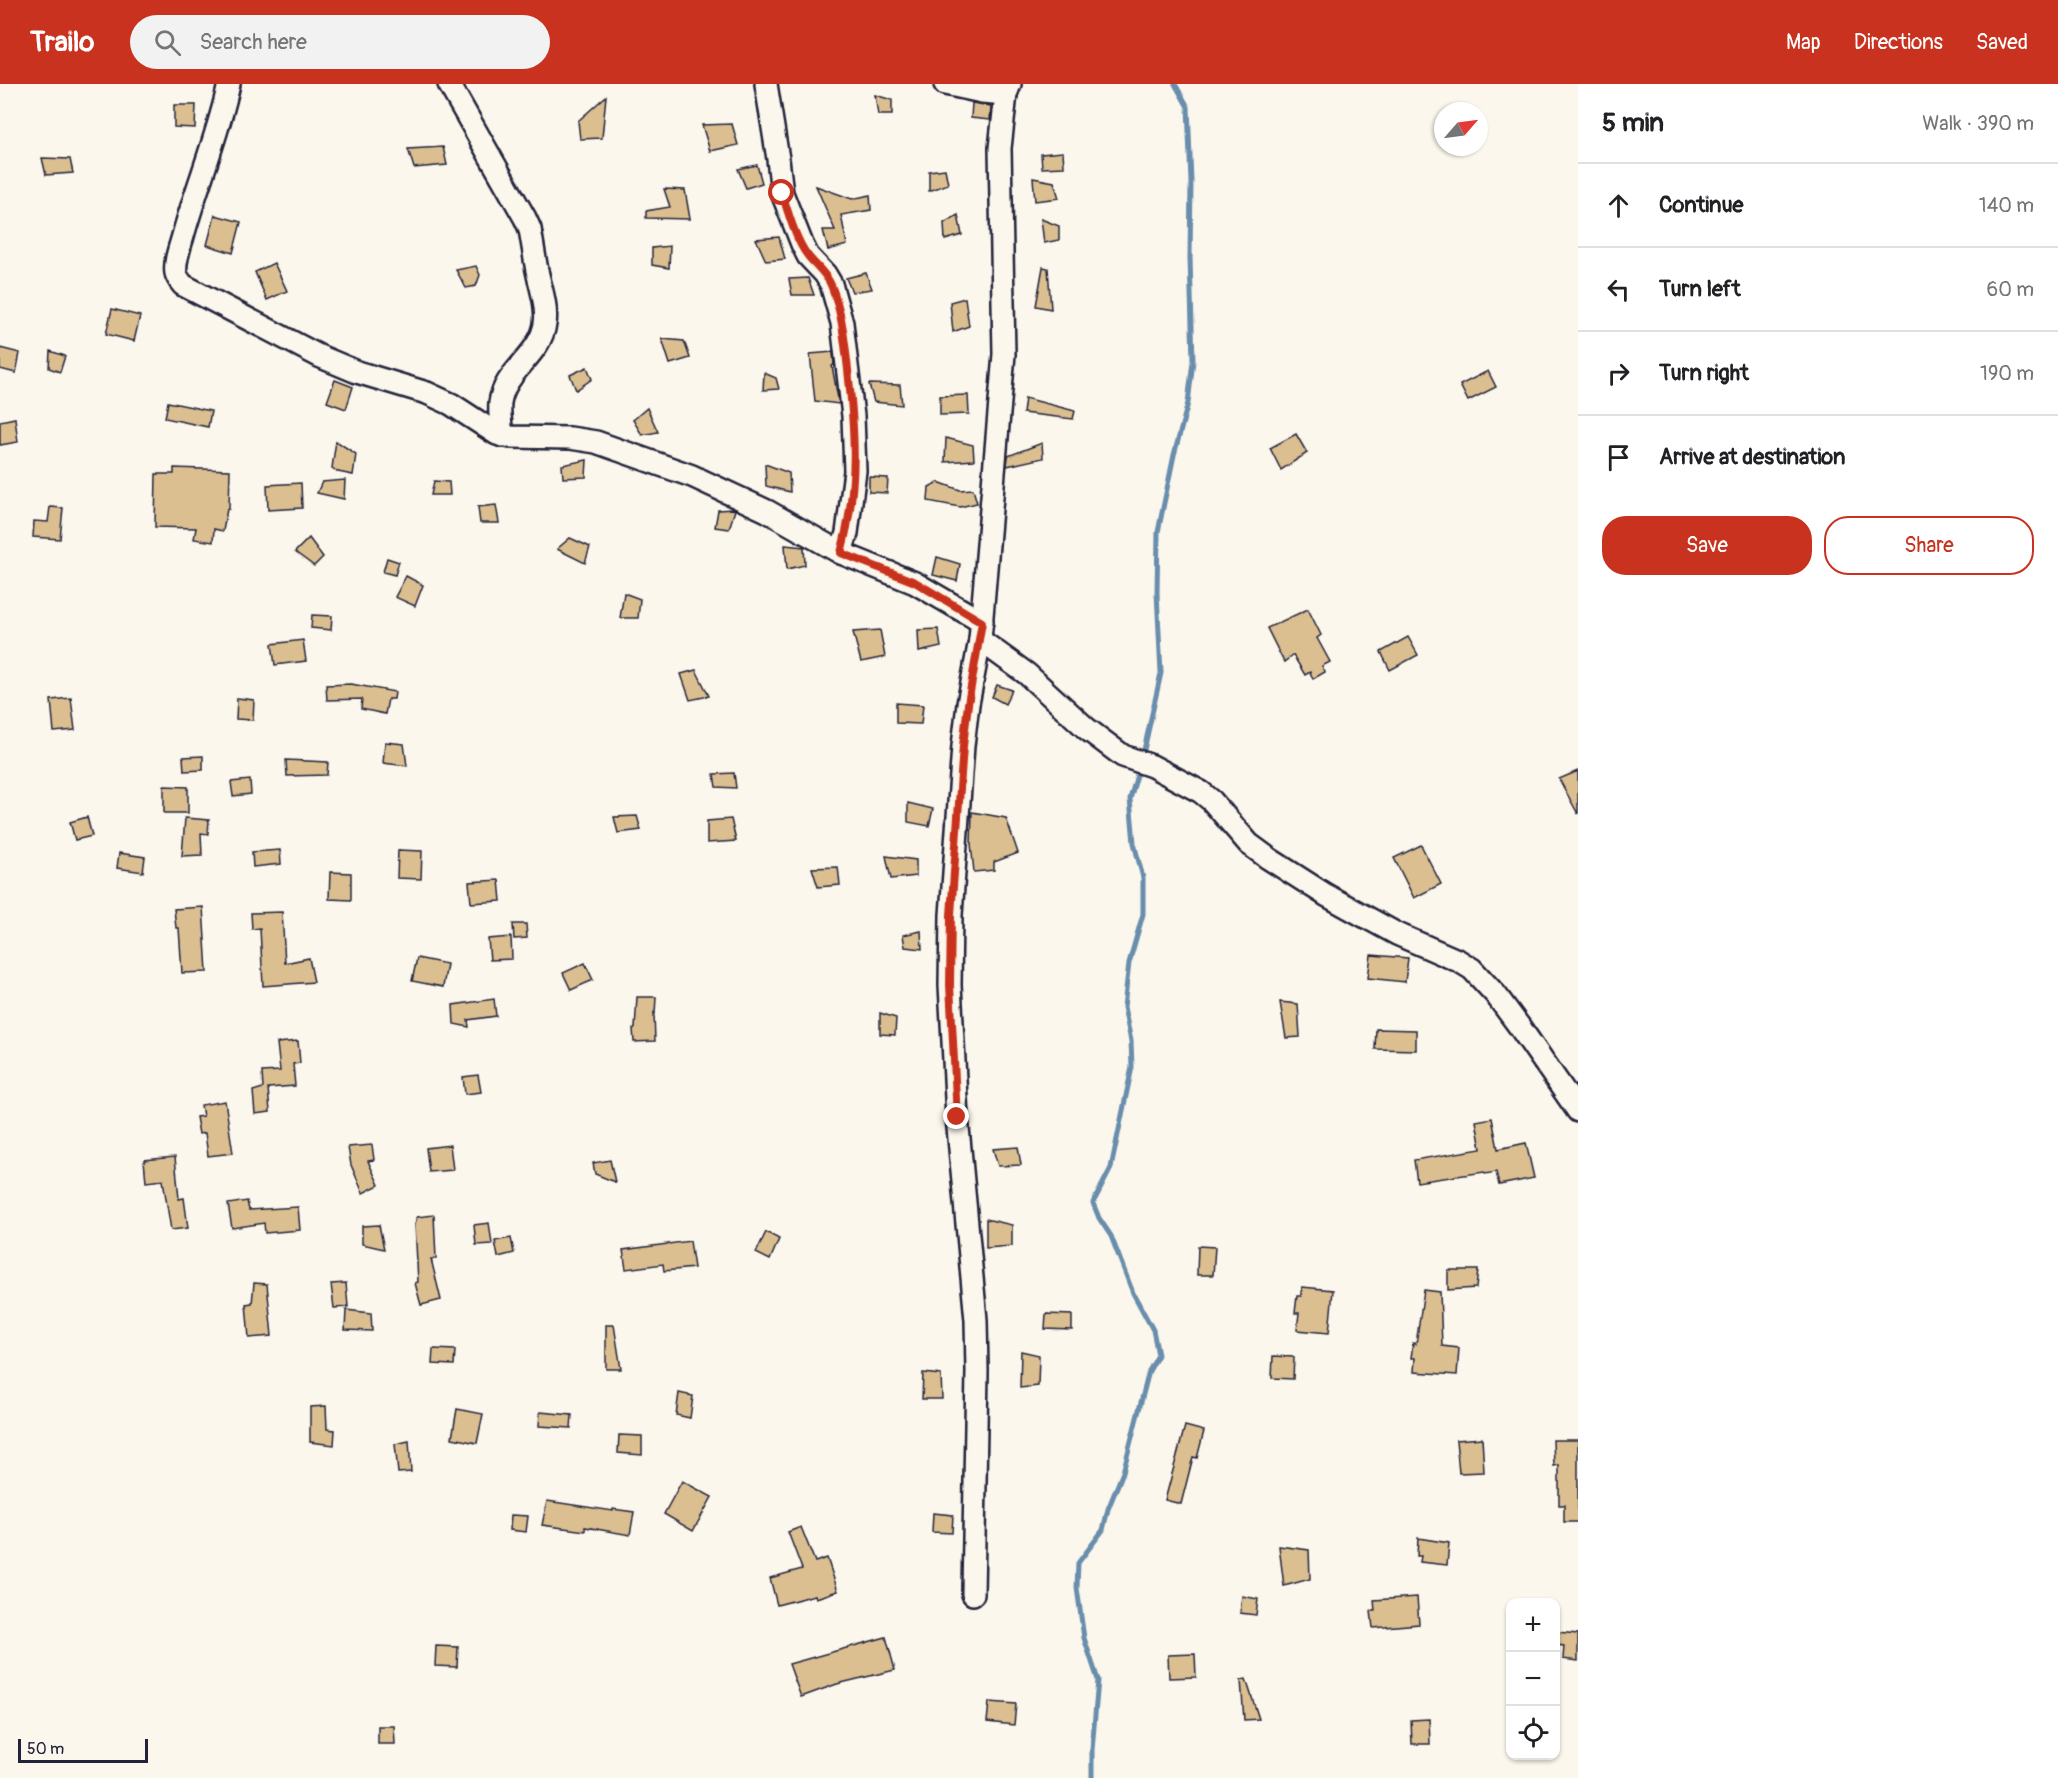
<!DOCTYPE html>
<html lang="en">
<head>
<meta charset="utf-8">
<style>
	:root { --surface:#fff; --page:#f2f2f2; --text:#202124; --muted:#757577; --line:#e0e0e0; --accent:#c8321e }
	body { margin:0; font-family:Pangolin,sans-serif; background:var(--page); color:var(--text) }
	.controls { position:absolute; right:18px; bottom:18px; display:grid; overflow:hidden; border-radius:12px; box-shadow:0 2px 4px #0004 }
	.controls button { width:54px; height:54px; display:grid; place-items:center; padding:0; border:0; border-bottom:2px solid var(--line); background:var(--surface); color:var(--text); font:30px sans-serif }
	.compass { position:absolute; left:1434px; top:18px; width:54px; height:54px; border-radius:50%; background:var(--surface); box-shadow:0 2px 4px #0004; rotate:62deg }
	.scale { position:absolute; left:18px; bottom:15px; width:130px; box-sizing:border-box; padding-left:6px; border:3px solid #22223b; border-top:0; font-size:16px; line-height:21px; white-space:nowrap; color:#22223b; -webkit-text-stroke:4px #fbf7ec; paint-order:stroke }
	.stop { position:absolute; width:18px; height:18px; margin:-14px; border:4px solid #c8321e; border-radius:50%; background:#fff }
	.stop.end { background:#c8321e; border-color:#fff; box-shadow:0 2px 6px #0008 }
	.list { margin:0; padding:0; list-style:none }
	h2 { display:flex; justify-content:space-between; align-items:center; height:78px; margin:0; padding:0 24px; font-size:26px }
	h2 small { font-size:20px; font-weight:400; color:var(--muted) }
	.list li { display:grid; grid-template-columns:39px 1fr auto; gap:18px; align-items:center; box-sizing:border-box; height:84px; padding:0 24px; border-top:2px solid var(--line) }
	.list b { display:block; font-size:22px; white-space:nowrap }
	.list em { font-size:20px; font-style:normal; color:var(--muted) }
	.actions { display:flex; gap:12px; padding:18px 24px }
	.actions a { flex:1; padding:14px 0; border:2px solid var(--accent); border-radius:24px; text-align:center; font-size:21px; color:var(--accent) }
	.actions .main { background:var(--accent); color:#fff }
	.icon { flex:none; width:33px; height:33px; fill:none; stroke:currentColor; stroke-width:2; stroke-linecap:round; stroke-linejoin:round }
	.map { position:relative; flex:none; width:1578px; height:1694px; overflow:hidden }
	header { display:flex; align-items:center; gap:36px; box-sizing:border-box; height:84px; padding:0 30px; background:var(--accent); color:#fff }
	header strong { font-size:28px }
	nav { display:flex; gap:33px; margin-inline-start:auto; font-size:21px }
	.search { width:420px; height:54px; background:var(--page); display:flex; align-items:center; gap:15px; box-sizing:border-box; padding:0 21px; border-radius:33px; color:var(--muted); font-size:22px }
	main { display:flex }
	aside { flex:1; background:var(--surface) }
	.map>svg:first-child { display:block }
</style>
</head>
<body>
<header>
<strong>Trailo</strong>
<div class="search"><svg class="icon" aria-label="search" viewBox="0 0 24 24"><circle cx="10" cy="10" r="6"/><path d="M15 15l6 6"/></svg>Search here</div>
<nav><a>Map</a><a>Directions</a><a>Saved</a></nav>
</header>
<main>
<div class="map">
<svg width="1578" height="1694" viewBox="0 0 1578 1694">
	<rect width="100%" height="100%" fill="#fbf7ec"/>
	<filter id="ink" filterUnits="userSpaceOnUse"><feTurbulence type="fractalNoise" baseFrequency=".0167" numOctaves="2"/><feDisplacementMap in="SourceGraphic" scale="12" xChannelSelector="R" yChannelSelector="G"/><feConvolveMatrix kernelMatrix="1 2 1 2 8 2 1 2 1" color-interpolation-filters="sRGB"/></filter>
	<g filter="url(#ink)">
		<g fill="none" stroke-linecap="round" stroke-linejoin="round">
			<g stroke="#698dac" stroke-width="5">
				<polyline points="1142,675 1161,589 1157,509 1158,448 1174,371 1188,319 1193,277 1190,174 1191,98 1188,23 1175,0"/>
				<polyline points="1092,1694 1092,1666 1098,1596 1084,1554 1077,1504 1078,1479 1103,1446 1108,1425 1123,1388 1149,1287 1158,1271 1153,1246 1133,1209 1111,1152 1099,1134 1093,1119 1111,1084 1132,983 1131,957 1124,923 1129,879 1143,830 1143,794 1134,759 1130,715 1139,684"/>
			</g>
		</g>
		<g fill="#dbbf90" stroke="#22223b" stroke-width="1.5">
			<polygon points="875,11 892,16 892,31 878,31"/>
			<polygon points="606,12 602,54 580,55 578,37"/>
			<polygon points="972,19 991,22 990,36 971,34"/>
			<polygon points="174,21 196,21 195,44 174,43"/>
			<polygon points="732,40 738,61 710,67 702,41"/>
			<polygon points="443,63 447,81 414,84 408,65"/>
			<polygon points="1063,68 1064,83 1042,84 1041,70"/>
			<polygon points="42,74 70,75 73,89 46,91"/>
			<polygon points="757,81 762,99 746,104 738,85"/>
			<polygon points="945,85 948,100 929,107 929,87"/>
			<polygon points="1033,94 1054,98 1059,114 1035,117"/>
			<polygon points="816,102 852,115 870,111 871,126 841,131 847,161 828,166 823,146 835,146"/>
			<polygon points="664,105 685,106 690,135 646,134 646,127 670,123"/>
			<polygon points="215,131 241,138 233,169 207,161"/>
			<polygon points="958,131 962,151 945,156 944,139"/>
			<polygon points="1041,135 1059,142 1059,156 1044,159"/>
			<polygon points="779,153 785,175 766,177 756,155"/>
			<polygon points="670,162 669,184 652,181 652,164"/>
			<polygon points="274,179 287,207 267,216 255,188"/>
			<polygon points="476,182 480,191 476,202 466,204 456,186"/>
			<polygon points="1043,183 1048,184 1051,225 1036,222"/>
			<polygon points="866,189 872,205 852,208 846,194"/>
			<polygon points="808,194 814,211 792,211 789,195"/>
			<polygon points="965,214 969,242 953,248 950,218"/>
			<polygon points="112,225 140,232 134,257 106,250"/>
			<polygon points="662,255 684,257 690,274 670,280"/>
			<polygon points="0,264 20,269 16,289 0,285"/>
			<polygon points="50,267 65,272 60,288 49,284"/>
			<polygon points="833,268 834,281 832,282 839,320 815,317 810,270"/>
			<polygon points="587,283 592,295 576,306 570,291"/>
			<polygon points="1488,287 1496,303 1468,317 1460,301"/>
			<polygon points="764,289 776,294 779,305 763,306"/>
			<polygon points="335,296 353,303 346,325 327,318"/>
			<polygon points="869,300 900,301 902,321 874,318"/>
			<polygon points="968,311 969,330 940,331 940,312"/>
			<polygon points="1025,314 1075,327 1073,335 1023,329"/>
			<polygon points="168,318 211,327 208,343 165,334"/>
			<polygon points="647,324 658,348 642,351 633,336"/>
			<polygon points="15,334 18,358 0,361 0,337"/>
			<polygon points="1296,350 1307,369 1281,386 1270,364"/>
			<polygon points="946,354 973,361 974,376 945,378"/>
			<polygon points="336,357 356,370 353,391 338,388 332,384"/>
			<polygon points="1042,359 1043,374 1007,382 1008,372"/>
			<polygon points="587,376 586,393 563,394 562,381"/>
			<polygon points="765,380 789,389 790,408 766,402"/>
			<polygon points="174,384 230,386 229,425 227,425 223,447 214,445 213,458 194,455 196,444 155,443 156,390 174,390"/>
			<polygon points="869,393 888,394 887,409 869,408"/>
			<polygon points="345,396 344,415 317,409 322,398"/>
			<polygon points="434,397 449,398 450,411 431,411"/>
			<polygon points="938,398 960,406 973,405 977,419 960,423 928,417 929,403"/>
			<polygon points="301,399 302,424 268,426 267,401"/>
			<polygon points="496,421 499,439 480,439 478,423"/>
			<polygon points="50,423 63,424 60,455 33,453 34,437 48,438"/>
			<polygon points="732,425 735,426 729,445 715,443 718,426"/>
			<polygon points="309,454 323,473 314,482 295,468"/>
			<polygon points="570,454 590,463 585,479 557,465"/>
			<polygon points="785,461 804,463 805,481 787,485"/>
			<polygon points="937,473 960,480 957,497 933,491"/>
			<polygon points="387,474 399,478 395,491 383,488"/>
			<polygon points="406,492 423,501 415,522 395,513"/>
			<polygon points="624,509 640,515 638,534 620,534"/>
			<polygon points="1308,525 1321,551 1317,554 1330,578 1322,582 1325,588 1313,595 1310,588 1305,591 1293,571 1284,578 1267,544"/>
			<polygon points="312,531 332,532 331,546 311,544"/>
			<polygon points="938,545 941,563 919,568 918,546"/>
			<polygon points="880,546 885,573 861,578 853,548"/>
			<polygon points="1408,553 1418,571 1390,586 1381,568"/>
			<polygon points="303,556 306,577 275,581 272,560"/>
			<polygon points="696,586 709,612 690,616 681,590"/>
			<polygon points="351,600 395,608 394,615 388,615 385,630 361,625 362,615 327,616 326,601"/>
			<polygon points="997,601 1012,606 1005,620 992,613"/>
			<polygon points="71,614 75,646 54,648 51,616"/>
			<polygon points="237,614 254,616 253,636 236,635"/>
			<polygon points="896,619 923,621 921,640 896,639"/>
			<polygon points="385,658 404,660 407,682 383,679"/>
			<polygon points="203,672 203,686 184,687 183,673"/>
			<polygon points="286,676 328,678 327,691 287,692"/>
			<polygon points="1578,687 1578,730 1559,695"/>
			<polygon points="734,689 736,704 716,703 714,690"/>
			<polygon points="250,696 251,710 233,712 231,698"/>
			<polygon points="164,702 188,703 188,729 164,729"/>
			<polygon points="908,719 933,725 929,742 908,738"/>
			<polygon points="972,728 1006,734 1018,769 994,778 994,786 974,788 971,760"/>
			<polygon points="637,732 641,746 618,749 614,733"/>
			<polygon points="87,733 92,752 75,756 70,738"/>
			<polygon points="185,734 209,736 208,750 201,749 202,771 182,772"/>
			<polygon points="731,735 736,757 707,759 707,737"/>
			<polygon points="1421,761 1441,800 1414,814 1394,774"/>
			<polygon points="280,766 281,780 253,783 252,768"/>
			<polygon points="398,766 422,767 421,795 397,794"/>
			<polygon points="119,769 145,773 143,788 117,784"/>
			<polygon points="886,772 916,776 916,792 891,795"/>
			<polygon points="838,783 840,801 818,803 812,784"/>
			<polygon points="330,788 351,789 351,816 329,815"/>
			<polygon points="499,796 501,817 471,819 469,798"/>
			<polygon points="203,823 207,888 182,889 179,844 176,844 174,825"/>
			<polygon points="282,828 285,879 309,874 314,898 263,902 260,844 252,845 251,829"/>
			<polygon points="513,840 526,840 527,854 514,855"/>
			<polygon points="921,847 922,865 905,863 903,851"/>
			<polygon points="511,853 512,875 490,876 488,855"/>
			<polygon points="1371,871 1408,874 1405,898 1368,894"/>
			<polygon points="417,874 447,880 443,903 412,897"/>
			<polygon points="585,879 593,896 571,906 563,889"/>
			<polygon points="637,913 656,913 655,930 654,929 655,957 634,958 633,945 635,944"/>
			<polygon points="494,915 496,932 468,936 469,943 454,940 453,921"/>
			<polygon points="1280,918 1298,920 1300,953 1286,954"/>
			<polygon points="880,929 896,934 895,951 880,950"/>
			<polygon points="1376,945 1416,946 1416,966 1375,965"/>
			<polygon points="298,957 300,979 293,980 295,1002 268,1004 270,1028 255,1030 253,1007 263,1004 262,988 280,987 277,959"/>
			<polygon points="478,991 481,1008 465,1010 463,993"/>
			<polygon points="225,1017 233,1069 208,1072 205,1049 199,1050 196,1033 203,1032 201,1021"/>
			<polygon points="1492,1034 1498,1065 1526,1059 1534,1094 1499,1101 1496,1088 1485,1090 1484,1088 1417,1098 1414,1076 1481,1065 1476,1037"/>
			<polygon points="372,1061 374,1076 368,1077 379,1101 363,1109 351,1081 348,1063"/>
			<polygon points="450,1061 453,1086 429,1088 426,1064"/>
			<polygon points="1018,1063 1021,1081 998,1082 993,1065"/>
			<polygon points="175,1073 179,1115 184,1114 188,1144 171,1146 163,1096 146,1098 144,1076"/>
			<polygon points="610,1076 615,1098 595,1090 593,1079"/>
			<polygon points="247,1117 249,1126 298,1123 300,1146 265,1149 264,1139 232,1144 228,1120"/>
			<polygon points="434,1131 436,1175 431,1175 441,1216 421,1221 415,1199 418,1198 415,1140 417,1133"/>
			<polygon points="986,1135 1012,1141 1012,1162 986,1164"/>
			<polygon points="489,1139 492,1160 476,1161 474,1141"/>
			<polygon points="379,1141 384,1165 362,1160 362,1142"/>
			<polygon points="766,1148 779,1155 770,1176 756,1169"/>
			<polygon points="511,1154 514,1169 498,1173 495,1157"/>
			<polygon points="690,1157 694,1184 664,1187 663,1180 626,1185 623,1166"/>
			<polygon points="1198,1162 1215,1163 1213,1191 1197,1191"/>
			<polygon points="1448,1186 1478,1186 1476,1204 1448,1206"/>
			<polygon points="254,1199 267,1200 272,1252 249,1254 246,1220 252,1219"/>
			<polygon points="346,1199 348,1223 334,1224 331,1200"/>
			<polygon points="1302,1203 1333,1206 1329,1249 1297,1246 1299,1229 1295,1229 1297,1212 1301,1212"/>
			<polygon points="1424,1206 1440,1208 1442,1262 1459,1264 1457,1291 1414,1288 1415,1274 1411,1274 1413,1259 1416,1260"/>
			<polygon points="346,1226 371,1229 372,1247 345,1246"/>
			<polygon points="1046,1230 1072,1231 1072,1246 1045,1245"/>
			<polygon points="606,1241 614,1241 621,1285 606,1285"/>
			<polygon points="433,1265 455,1266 454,1281 432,1280"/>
			<polygon points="1021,1267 1039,1271 1038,1302 1020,1304"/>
			<polygon points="1273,1272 1294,1273 1293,1295 1272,1294"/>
			<polygon points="923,1289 941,1291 942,1315 922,1315"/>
			<polygon points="679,1309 693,1312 690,1334 676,1331"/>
			<polygon points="326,1322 327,1345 335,1346 334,1361 310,1358 310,1323"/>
			<polygon points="457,1325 483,1330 477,1359 452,1354"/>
			<polygon points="540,1328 572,1331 571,1344 539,1342"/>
			<polygon points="1185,1342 1204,1347 1197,1374 1193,1373 1181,1420 1165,1416"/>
			<polygon points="619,1351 642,1352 642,1371 618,1369"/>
			<polygon points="1482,1354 1484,1388 1459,1389 1456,1356"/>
			<polygon points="1553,1356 1578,1356 1578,1438 1564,1438 1564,1421 1559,1421 1559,1381 1554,1382"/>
			<polygon points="409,1357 411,1388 398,1389 395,1360"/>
			<polygon points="682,1397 712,1413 693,1447 664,1430"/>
			<polygon points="547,1417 613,1427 613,1425 634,1428 630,1451 585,1443 585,1447 542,1441"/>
			<polygon points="933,1429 953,1431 952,1449 932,1448"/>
			<polygon points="511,1431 528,1432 526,1448 510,1446"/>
			<polygon points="801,1443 815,1478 827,1474 838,1507 816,1514 815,1511 777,1521 770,1494 802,1485 788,1448"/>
			<polygon points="1418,1454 1449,1459 1447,1481 1420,1478 1421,1472 1417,1472"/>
			<polygon points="1279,1462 1309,1466 1310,1495 1284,1502"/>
			<polygon points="1242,1512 1258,1515 1256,1531 1240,1529"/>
			<polygon points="1417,1513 1419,1540 1373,1544 1371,1527 1375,1527 1374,1516"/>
			<polygon points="1556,1548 1578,1550 1578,1577 1563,1575 1564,1562 1556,1561"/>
			<polygon points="886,1553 895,1586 837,1600 801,1613 789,1580"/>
			<polygon points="436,1562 458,1563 457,1583 435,1582"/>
			<polygon points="1195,1570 1196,1593 1169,1594 1168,1571"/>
			<polygon points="1246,1595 1259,1635 1244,1636 1241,1596"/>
			<polygon points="989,1618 1016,1620 1014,1641 987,1638"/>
			<polygon points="1429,1635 1430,1660 1412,1660 1411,1636"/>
			<polygon points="378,1642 394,1642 395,1660 378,1660"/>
		</g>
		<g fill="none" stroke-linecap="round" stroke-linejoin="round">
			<g stroke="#22223b" stroke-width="26">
				<g id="minor">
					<path d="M 229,0 C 218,52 197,101 183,152 C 180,163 174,178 176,189 C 177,194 180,197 183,201 L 319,272 L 357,288 L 427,309 L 451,320 L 497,350 L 511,353 L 570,354 L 596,358 L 692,392 L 767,427 L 841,469 L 915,499 L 982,538"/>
					<path d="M 449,0 L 525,134 L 530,145 C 532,157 534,169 536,181 C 539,200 548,221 545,240 C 540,272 504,287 500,319 C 499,329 501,341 502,352"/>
					<polyline points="766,0 778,75 782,109 802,160 808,172 825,190 831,200 842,239 853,332 855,387 847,449 841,469"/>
					<polyline points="945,0 982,8 1006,10"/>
					<polyline points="980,556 1027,590 1087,645 1123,672 1152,682 1201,708 1212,717 1249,760 1268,774 1326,811 1364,832 1397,850 1459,877 1472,885 1496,911 1519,942 1578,1027"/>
					<polyline points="973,1510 977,1287 976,1236 957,1033 950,901 951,831 963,662 968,620 980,556 1004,270 1000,64 1006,10 1010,0"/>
				</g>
			</g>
			<use href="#minor" stroke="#fbf7ec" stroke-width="21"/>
		</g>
	</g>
	<g fill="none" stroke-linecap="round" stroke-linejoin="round" filter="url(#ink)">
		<path stroke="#c8321e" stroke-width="8" d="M 782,109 C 788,128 796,157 808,172 C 816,182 826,189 831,201 C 841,225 844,251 847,277 C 855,345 859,402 841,469 L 915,498 L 982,538 L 968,620 L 963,662 L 951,831 L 950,901 L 957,1033"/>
	</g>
</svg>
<div class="controls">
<button>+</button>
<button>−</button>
<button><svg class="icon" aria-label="locate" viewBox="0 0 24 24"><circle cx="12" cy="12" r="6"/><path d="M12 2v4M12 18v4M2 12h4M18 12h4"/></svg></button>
</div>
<svg class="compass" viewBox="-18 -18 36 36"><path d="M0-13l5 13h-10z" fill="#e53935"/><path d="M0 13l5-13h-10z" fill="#757577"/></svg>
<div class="scale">50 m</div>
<div class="stop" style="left:782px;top:109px"></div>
<div class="stop end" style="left:957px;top:1033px"></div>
</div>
<aside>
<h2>5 min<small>Walk · 390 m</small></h2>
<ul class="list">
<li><svg class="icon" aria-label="ahead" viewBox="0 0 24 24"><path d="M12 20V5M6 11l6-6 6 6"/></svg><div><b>Continue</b></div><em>140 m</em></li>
<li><svg class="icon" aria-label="left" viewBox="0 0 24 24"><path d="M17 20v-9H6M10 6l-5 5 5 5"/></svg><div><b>Turn left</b></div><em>60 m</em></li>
<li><svg class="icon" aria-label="right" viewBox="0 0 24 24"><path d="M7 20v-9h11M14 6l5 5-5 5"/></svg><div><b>Turn right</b></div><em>190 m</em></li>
<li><svg class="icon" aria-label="arrive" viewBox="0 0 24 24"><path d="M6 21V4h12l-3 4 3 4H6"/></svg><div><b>Arrive at destination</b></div></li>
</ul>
<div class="actions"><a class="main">Save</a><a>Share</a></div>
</aside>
</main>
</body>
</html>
